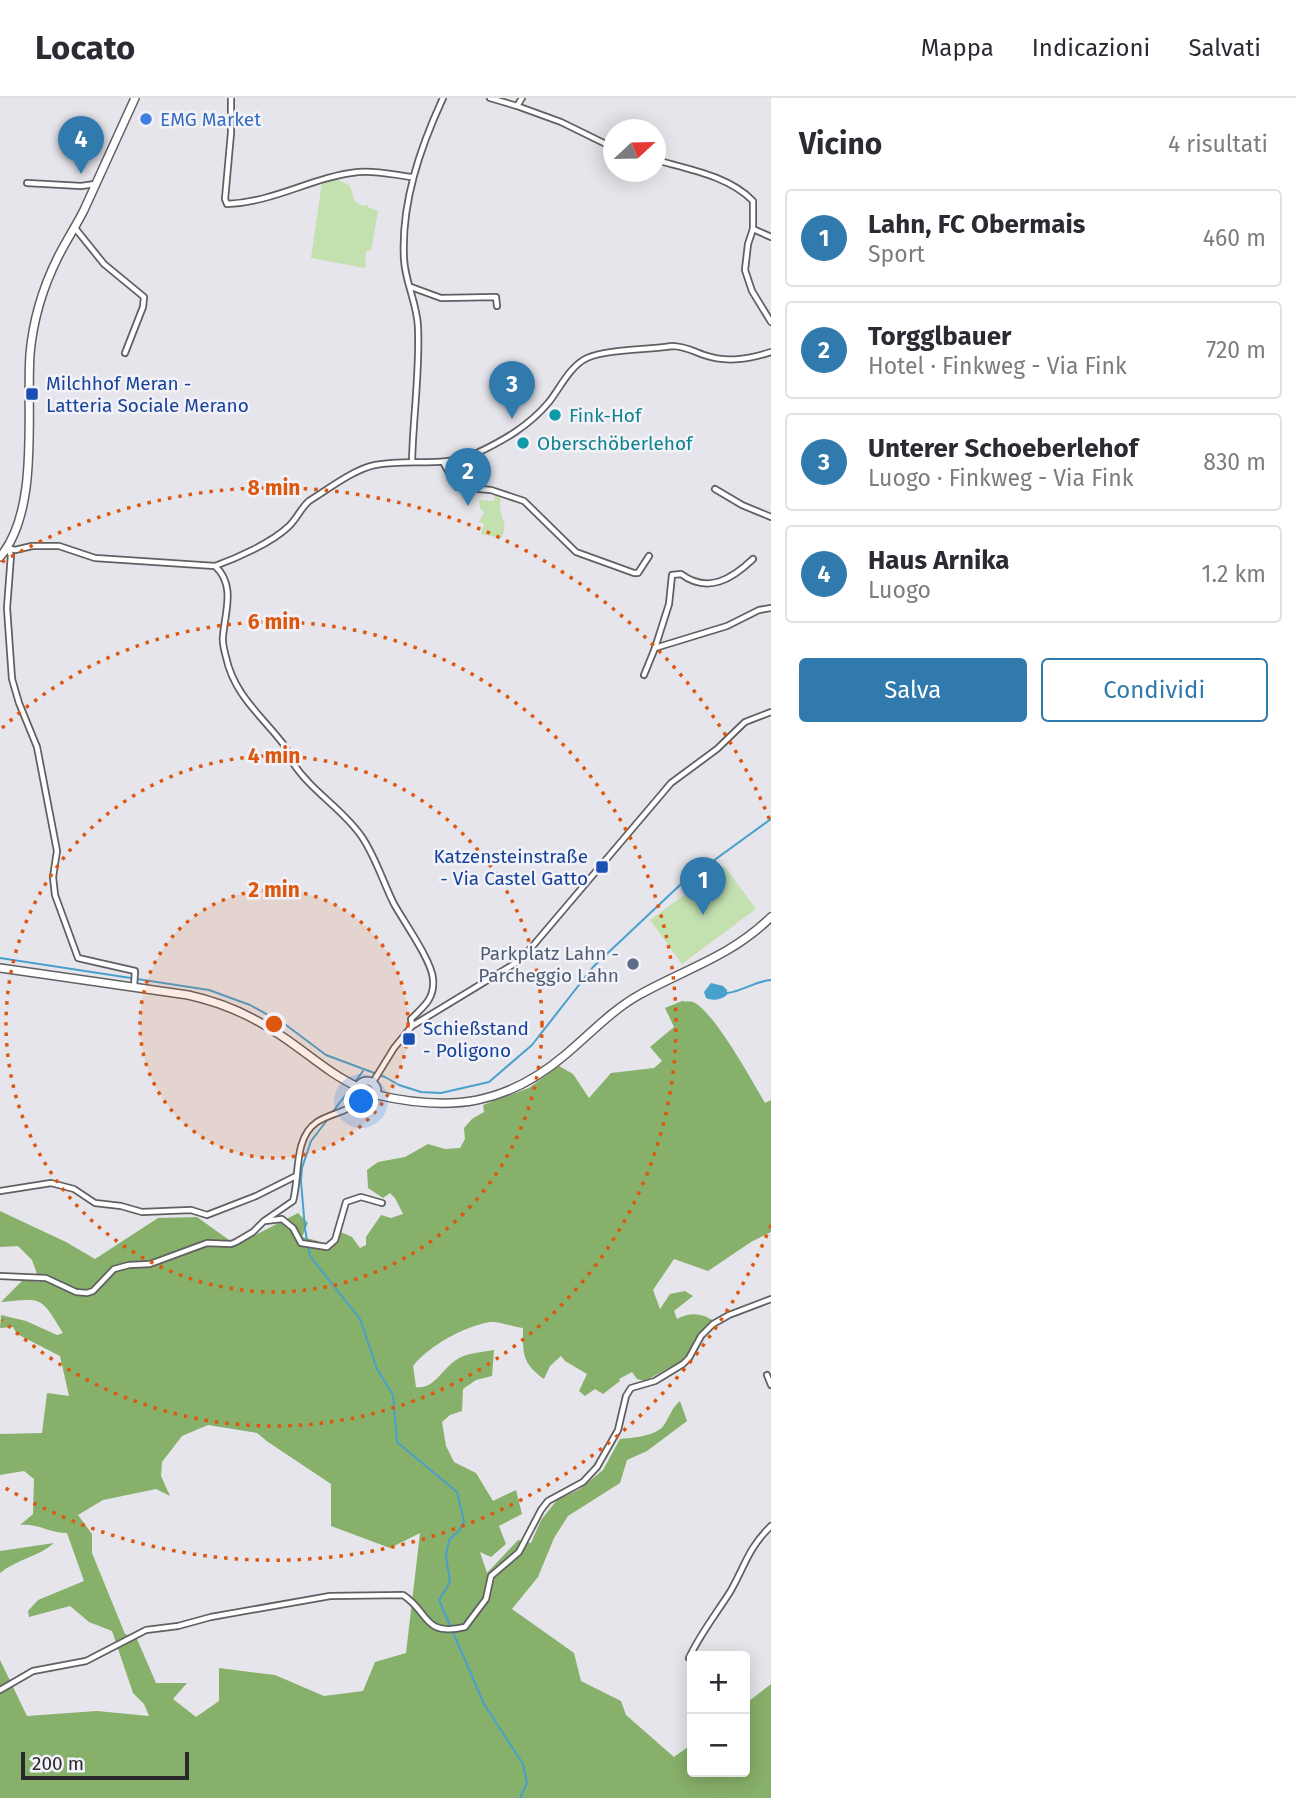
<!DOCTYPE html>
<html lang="it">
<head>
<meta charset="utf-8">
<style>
	:root { --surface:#fff; --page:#f2f2f3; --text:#2b2b33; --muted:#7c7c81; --line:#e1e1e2; --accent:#317aae }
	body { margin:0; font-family:"Fira Sans",sans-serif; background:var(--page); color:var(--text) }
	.controls { position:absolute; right:21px; bottom:21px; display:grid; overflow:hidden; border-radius:7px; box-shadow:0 4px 18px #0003 }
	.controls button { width:63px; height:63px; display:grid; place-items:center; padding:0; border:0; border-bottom:2px solid var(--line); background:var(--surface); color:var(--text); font:35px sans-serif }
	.compass { position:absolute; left:603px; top:21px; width:63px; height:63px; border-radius:50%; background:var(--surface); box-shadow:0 4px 18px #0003; rotate:68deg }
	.scale { position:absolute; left:21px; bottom:18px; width:168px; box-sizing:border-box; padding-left:7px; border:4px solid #29292b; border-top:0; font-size:19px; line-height:24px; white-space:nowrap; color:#29292b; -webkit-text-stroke:5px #f3f2f8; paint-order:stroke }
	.you { position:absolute; left:362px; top:1004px; width:24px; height:24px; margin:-18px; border:5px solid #fff; border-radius:50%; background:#1a73e8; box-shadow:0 0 0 10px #1a73e833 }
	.badge { display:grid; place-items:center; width:46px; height:46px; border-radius:50%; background:var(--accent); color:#fff; font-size:23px; font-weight:700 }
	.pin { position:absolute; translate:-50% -58px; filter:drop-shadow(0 2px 4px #0008) }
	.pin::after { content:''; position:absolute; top:37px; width:24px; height:21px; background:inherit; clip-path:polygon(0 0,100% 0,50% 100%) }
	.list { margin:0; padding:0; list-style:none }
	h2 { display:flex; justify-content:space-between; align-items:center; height:91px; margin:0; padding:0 28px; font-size:30px }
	h2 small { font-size:23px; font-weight:400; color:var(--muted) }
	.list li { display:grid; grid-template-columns:46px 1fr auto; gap:21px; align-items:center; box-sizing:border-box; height:98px; margin:0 14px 14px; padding:0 14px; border:2px solid var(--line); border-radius:7px }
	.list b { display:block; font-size:26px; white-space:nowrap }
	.list p { margin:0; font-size:23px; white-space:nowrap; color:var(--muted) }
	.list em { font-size:23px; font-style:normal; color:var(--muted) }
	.actions { display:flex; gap:14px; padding:21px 28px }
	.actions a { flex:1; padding:16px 0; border:2px solid var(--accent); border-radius:7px; text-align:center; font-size:24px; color:var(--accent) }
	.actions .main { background:var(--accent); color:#fff }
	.map { position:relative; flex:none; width:771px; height:1700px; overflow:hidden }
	header { display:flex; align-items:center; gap:42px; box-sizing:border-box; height:98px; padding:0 35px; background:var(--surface); border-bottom:2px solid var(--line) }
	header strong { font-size:33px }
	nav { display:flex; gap:38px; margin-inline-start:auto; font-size:24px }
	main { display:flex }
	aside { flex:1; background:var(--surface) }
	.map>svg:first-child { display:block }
</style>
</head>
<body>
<header>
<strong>Locato</strong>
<nav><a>Mappa</a><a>Indicazioni</a><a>Salvati</a></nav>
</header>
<main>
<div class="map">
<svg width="771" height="1700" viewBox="0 0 771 1700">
	<rect width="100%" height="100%" fill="#e5e5eb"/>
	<g fill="#c3e0af">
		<path d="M 334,80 L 349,87 C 355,97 350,103 363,108 L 368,107 L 368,109 L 378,113 L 371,153 L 366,153 L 365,170 L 311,160 L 322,85 Z"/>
		<path d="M 495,395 L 500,396 C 501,400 500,405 500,409 C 501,422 509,427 501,440 L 481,436 L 484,426 L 479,424 L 484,415 L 480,410 L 479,402 L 494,403 Z"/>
		<polygon points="724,768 756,811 682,866 650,822"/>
	</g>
	<g fill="#87b06a" fill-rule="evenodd">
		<path d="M 682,903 C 686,904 690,903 693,904 C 714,913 752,983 765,1005 L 771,1002 L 771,1134 L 751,1144 L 708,1173 L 674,1161 L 653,1192 L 660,1211 L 670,1196 L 685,1193 L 693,1198 L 674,1213 L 677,1221 C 690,1213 706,1215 717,1226 L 703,1241 L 694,1256 L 645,1283 L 637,1281 L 632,1274 L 619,1281 L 620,1283 L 603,1296 L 595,1291 L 585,1298 L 579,1293 L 587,1276 L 565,1263 L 561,1258 L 550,1268 L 544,1281 C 522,1265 523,1256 523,1230 C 513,1229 499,1223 490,1224 C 463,1229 430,1247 413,1268 L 416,1289 C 434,1292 442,1271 456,1262 C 465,1255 483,1254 494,1252 L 492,1278 L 476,1282 L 463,1291 L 462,1313 L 450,1317 L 442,1324 L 446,1348 L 454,1364 L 476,1375 L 493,1403 L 516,1392 L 522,1416 L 499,1428 L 506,1446 L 491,1459 L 480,1454 L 487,1475 L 518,1442 L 531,1445 L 541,1422 L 557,1402 L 580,1391 L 603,1372 L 620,1341 C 632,1340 657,1338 664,1327 C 670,1318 671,1311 680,1303 L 687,1323 L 647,1353 L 627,1362 L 620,1385 L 568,1418 L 554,1440 L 538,1479 L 512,1511 L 574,1555 L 581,1583 L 621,1603 L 626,1617 L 674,1659 L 692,1646 L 692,1674 L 745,1674 L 745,1606 L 771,1586 L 771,1700 L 0,1700 L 0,1562 L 27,1618 L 97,1613 L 149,1618 L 144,1606 L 133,1595 L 112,1533 L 89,1524 L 70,1508 L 29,1519 L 28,1513 L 38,1502 L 84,1483 L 67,1435 C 50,1435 37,1425 20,1427 L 33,1416 L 34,1381 L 24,1373 L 0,1377 L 0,1336 L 42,1335 L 47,1295 L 69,1298 L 60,1258 L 17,1236 L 13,1229 L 0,1230 L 1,1217 L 26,1223 L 57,1237 L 63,1235 C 40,1198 44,1200 1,1204 L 23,1182 L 40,1184 L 32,1162 L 18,1148 L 0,1149 L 0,1113 L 66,1144 L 95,1161 L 158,1120 L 197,1119 L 236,1147 L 298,1115 L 308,1125 L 302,1139 L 318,1143 L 327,1153 L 341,1134 L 352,1139 L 360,1150 L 366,1147 L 366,1139 L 381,1117 L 391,1120 L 403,1116 L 395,1100 L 390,1095 L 383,1100 L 368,1090 L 367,1072 L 378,1064 L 405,1059 L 428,1046 L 445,1051 L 460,1050 L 465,1041 L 464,1030 L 472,1021 L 484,1014 L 483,1007 L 529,990 L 559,968 L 573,976 L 589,1000 L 611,975 L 654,970 L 662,963 L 650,949 L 674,929 L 665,910 ZM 208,1327 L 257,1335 L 268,1344 L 331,1386 L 331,1428 L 390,1450 L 420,1435 L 406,1555 L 375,1564 L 363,1593 L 324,1598 L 275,1577 L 219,1570 L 219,1603 L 196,1619 L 173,1601 L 187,1585 L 156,1585 L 137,1541 L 125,1536 L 92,1455 L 92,1436 L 78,1417 L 103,1402 L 156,1391 L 170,1398 L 161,1378 L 162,1364 L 182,1338 Z"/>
		<path d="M 54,1445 C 38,1459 17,1461 0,1475 L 0,1453 Z"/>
	</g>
	<path fill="#48a0cc" d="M 711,885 L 723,888 L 727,892 L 727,897 C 721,902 712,903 706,900 L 704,894 Z"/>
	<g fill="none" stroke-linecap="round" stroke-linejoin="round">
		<g stroke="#48a0cc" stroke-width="2">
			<polyline points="0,860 209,892 250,907 286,927 326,957 385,979 399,987 421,994 441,995 489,984 532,947 593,869 680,787 771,721"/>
			<path d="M 727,895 C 743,893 755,883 771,882"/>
			<polyline points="354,985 363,973"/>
			<polyline points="331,1016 351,990"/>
			<polyline points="328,1021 311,1043 302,1070 301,1083 305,1131 310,1158 360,1221 377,1271 393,1297 397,1344 457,1394 464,1423 459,1433 449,1442 446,1458 450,1484 439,1502 484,1606 523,1666 527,1685 520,1700"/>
		</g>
		<g stroke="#606064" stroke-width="8">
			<g id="street">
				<path d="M 231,0 L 231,35 L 225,101 L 227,106 C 275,104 312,79 358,74 C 376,72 394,77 412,79"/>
				<polyline points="490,0 517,8 522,0"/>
				<polyline points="517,8 561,24 614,50"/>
				<path d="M 656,62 C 688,71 729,78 753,103 L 753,131 L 748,146 L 745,172 L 752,193 L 771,224"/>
				<polyline points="27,85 81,88 95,86"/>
				<polyline points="75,130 104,166 144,199 143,209 125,255"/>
				<polyline points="753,131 771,139"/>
				<polyline points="411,189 441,200 496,199 497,208"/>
				<path d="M 412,364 C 413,319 420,274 418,229 C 417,205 405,184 404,161 C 401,105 420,50 443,0"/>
				<polyline points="443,364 457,389 491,392 524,403 576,454 634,475 638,475 649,458"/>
				<polyline points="715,391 742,407 771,419"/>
				<path d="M 215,468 C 237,460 271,445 288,429 C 297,421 300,411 309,403 C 327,392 354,371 375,367 C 408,360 443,370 475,356 C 503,343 529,328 549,304 C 560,290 570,268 587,260 C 607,251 648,252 672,248 C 684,248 693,253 704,257 C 727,265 749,261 771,254"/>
				<path d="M 655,550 L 669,506 L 672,477 L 681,476 C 708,496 732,481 753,461"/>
				<polyline points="644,577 655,550 727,528 759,512 771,510"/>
				<path d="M 134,889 L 135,873 L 78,860 L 55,797 L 53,779 L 57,753 L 37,649 L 19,605 L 12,581 L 7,510 L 11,457 L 7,450 L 15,452 L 32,448 L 59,448 L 95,460 L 215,468 C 236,487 225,514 223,538 C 222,545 224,552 226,559 C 234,597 262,618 284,647 C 288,652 289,660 293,665 C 312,694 343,711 362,739 C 376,760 383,784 394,806 C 404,824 432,863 433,881 C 435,901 423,909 411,921 L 412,928"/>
				<polyline points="373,984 394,950 412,928 519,863 531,850 671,685 717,651 745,624 771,614"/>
				<polyline points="0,1093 51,1085 74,1091 95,1105 121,1108 142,1114 191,1112 207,1117 256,1098 296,1078"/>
				<polyline points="265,1123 282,1121 293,1130 301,1145 327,1149 335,1142 346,1104 361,1099 382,1105"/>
				<path d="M 0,1178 L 46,1180 L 76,1194 L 87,1195 L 93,1193 L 114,1171 L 129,1167 L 150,1166 L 207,1145 L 231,1146 L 236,1144 L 253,1134 L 264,1123 L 293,1103 C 300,1079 293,1040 317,1024 C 331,1015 349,1014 361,1001"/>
				<polyline points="767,1277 771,1287"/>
				<path d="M 689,1560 C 700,1536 716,1516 730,1494 C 745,1468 748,1450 771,1428"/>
				<path d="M 0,1592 L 33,1573 L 86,1563 L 146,1532 L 178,1528 L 211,1519 L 330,1498 L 403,1497 C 429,1513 422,1539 465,1529 L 486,1501 L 491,1478 L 519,1454 L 541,1412 L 548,1403 L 583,1384 L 597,1369 L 618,1332 L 626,1298 L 631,1290 L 655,1283 L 683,1266 L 689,1260 L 701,1238 L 713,1226 L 729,1217 L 771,1201"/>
			</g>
		</g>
		<g stroke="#606064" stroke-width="10">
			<g id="secondary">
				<path d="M 0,459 C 40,412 26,314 30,256 C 33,222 43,189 58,159 C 66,143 76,128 84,112 C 101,75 118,37 135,0"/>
				<path d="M 0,870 L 188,897 C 220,904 249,916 277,935 C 304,952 329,976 358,989"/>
				<circle cx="367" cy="993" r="10"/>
				<path d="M 377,997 C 451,1014 506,1007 565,957 C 589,937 612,912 639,897 C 687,870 730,859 771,819"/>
			</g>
		</g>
		<use href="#street" stroke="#fff" stroke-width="4.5"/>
		<use href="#secondary" stroke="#fff" stroke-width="7"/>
	</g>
	<circle cx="274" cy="926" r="134" fill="#de570e" fill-opacity=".12"/>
	<g fill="none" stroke="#de570e" stroke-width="3.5" stroke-dasharray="3.5 7">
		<circle cx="274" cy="926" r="134"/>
		<circle cx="274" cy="926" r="268"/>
		<path d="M2 630A402 402 0 1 1 2 1222"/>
		<path d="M771 1127A536 536 0 0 1 2 1388M2 464A536 536 0 0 1 771 725"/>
	</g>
	<circle fill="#3f7fe0" stroke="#f3f2f8" stroke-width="2.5" cx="146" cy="21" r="7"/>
	<g fill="#1a4fb4" stroke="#f3f2f8" stroke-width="2.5">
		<rect x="25" y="289" width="14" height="14" rx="3.5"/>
		<rect x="595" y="762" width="14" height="14" rx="3.5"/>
		<rect x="402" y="934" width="14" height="14" rx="3.5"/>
	</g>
	<g fill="#0f9aa8" stroke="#f3f2f8" stroke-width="2.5">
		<circle cx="555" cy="317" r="7"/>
		<circle cx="523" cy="345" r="7"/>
	</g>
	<circle fill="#5c6f8a" stroke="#f3f2f8" stroke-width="2.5" cx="633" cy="866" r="7"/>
	<g text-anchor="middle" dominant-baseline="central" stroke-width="5" stroke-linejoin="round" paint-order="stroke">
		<g font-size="19" fill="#366cbe" stroke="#f3f2f8" text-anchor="start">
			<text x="160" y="21">EMG Market</text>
		</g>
		<g font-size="19" fill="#164399" stroke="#f3f2f8" text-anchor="start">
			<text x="46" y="285">Milchhof Meran -<tspan x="46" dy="22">Latteria Sociale Merano</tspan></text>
			<text x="588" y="758" text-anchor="end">Katzensteinstraße<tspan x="588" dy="22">- Via Castel Gatto</tspan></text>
			<text x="423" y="930">Schießstand<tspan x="423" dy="22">- Poligono</tspan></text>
		</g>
		<g font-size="19" fill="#0d838f" stroke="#f3f2f8" text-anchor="start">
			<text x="569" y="317">Fink-Hof</text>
			<text x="537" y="345">Oberschöberlehof</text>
		</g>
		<g font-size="19" fill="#4e5e75" stroke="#f3f2f8" text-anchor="end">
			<text x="619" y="855">Parkplatz Lahn -<tspan x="619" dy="22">Parcheggio Lahn</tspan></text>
		</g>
	</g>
	<circle cx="274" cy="926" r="10" fill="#de570e" stroke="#f3f2f8" stroke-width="3.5"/>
	<g font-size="21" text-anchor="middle" font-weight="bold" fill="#de570e" stroke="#f3f2f8" stroke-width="5" stroke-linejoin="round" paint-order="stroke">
		<text x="274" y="397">8 min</text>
		<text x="274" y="531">6 min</text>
		<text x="274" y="665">4 min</text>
		<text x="274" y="799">2 min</text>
	</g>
</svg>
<div class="controls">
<button>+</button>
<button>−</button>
</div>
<svg class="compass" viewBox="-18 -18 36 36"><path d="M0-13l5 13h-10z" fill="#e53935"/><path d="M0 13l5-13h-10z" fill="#7c7c81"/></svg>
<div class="scale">200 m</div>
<div class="you"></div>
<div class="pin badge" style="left:703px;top:817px">1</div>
<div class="pin badge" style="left:468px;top:408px">2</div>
<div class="pin badge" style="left:512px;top:321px">3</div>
<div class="pin badge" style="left:81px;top:76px">4</div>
</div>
<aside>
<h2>Vicino<small>4 risultati</small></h2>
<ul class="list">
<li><span class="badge">1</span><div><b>Lahn, FC Obermais</b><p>Sport</p></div><em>460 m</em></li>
<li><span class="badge">2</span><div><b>Torgglbauer</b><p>Hotel · Finkweg - Via Fink</p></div><em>720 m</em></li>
<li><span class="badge">3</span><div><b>Unterer Schoeberlehof</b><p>Luogo · Finkweg - Via Fink</p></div><em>830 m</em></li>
<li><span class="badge">4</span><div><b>Haus Arnika</b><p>Luogo</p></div><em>1.2 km</em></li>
</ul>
<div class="actions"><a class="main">Salva</a><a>Condividi</a></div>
</aside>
</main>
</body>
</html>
